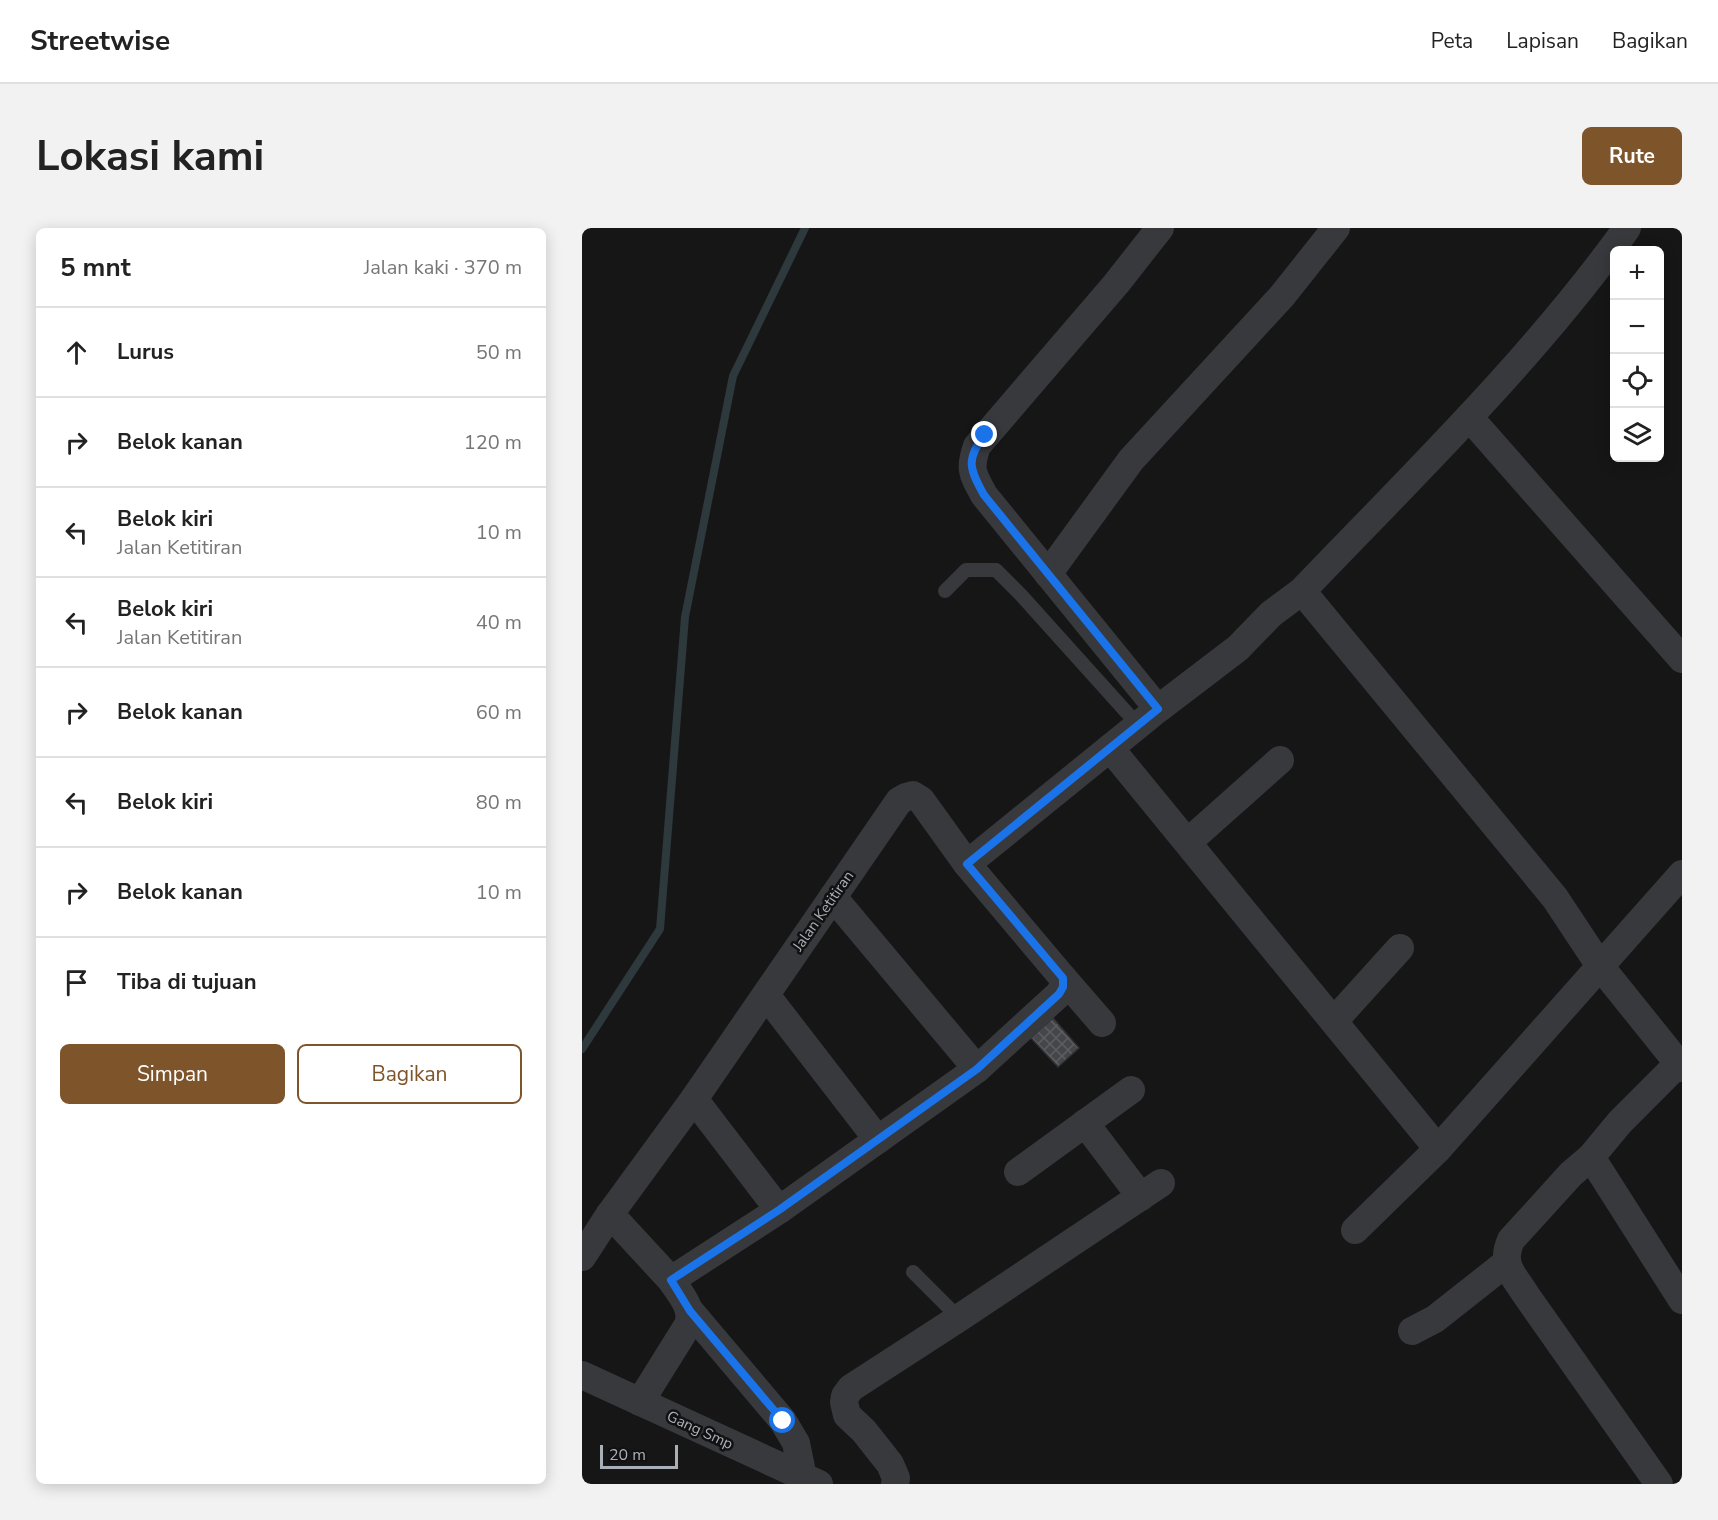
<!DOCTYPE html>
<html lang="id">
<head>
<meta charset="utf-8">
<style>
	:root { --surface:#fff; --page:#f2f2f2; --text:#222; --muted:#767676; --line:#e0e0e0; --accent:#7e542b }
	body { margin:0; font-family:"Nunito Sans",sans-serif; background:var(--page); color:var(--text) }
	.controls { position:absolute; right:18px; top:18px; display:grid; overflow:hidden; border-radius:9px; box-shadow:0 3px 15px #0003 }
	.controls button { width:54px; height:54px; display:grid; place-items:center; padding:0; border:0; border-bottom:2px solid var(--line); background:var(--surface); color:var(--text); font:30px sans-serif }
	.scale { position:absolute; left:18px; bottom:15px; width:78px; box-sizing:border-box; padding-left:6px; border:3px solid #a8afb7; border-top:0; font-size:16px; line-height:21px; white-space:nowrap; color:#a8afb7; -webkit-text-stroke:4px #111112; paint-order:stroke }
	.stop { position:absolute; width:18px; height:18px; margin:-14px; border:4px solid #1a73e8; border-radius:50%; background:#fff }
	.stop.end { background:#1a73e8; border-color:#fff; box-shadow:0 2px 6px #0008 }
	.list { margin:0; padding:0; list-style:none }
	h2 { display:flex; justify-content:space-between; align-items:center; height:78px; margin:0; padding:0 24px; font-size:26px }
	h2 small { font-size:20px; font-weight:400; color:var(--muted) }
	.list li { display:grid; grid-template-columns:39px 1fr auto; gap:18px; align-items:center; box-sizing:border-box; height:90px; padding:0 24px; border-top:2px solid var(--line) }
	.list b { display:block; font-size:22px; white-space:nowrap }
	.list p { margin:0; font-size:20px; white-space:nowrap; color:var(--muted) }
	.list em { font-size:20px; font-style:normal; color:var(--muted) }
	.actions { display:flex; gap:12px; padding:18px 24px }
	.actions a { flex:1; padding:14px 0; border:2px solid var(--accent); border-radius:9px; text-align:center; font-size:21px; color:var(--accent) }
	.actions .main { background:var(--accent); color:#fff }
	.icon { flex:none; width:33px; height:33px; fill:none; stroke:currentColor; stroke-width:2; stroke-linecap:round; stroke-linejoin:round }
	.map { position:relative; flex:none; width:1100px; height:1256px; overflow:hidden; border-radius:9px }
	header { display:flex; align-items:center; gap:36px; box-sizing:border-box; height:84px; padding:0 30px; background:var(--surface); border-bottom:2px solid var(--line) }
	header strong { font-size:28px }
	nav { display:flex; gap:33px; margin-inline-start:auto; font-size:21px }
	.intro { display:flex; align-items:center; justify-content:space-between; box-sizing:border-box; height:144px; padding:0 36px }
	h1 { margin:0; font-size:42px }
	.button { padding:15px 27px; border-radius:9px; background:var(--accent); color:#fff; font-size:21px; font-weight:700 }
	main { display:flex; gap:36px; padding:0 36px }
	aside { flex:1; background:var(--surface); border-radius:9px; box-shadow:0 3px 15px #0003 }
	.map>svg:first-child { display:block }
</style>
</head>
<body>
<header>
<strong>Streetwise</strong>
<nav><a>Peta</a><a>Lapisan</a><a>Bagikan</a></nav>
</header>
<div class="intro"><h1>Lokasi kami</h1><a class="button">Rute</a></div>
<main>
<aside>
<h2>5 mnt<small>Jalan kaki · 370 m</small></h2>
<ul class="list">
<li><svg class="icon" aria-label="ahead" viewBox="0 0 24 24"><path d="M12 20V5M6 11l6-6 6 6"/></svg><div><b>Lurus</b></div><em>50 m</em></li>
<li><svg class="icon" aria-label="right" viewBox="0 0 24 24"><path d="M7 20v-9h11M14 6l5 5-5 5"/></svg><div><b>Belok kanan</b></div><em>120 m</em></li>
<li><svg class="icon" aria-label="left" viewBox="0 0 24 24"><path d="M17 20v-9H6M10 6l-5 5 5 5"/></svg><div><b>Belok kiri</b><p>Jalan Ketitiran</p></div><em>10 m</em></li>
<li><svg class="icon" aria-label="left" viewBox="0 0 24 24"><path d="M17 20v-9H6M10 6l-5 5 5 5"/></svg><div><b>Belok kiri</b><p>Jalan Ketitiran</p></div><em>40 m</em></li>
<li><svg class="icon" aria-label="right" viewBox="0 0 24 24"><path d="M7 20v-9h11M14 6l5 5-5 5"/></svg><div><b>Belok kanan</b></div><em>60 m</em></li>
<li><svg class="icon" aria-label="left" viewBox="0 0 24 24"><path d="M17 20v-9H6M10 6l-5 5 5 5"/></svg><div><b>Belok kiri</b></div><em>80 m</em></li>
<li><svg class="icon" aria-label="right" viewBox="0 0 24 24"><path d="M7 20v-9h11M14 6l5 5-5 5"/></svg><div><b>Belok kanan</b></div><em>10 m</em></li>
<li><svg class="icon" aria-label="arrive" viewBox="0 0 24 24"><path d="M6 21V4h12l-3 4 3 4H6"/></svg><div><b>Tiba di tujuan</b></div></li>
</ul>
<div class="actions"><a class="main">Simpan</a><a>Bagikan</a></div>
</aside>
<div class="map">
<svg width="1100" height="1256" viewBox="0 0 1100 1256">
	<defs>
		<pattern id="building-cross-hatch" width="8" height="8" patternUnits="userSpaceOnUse" patternTransform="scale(1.5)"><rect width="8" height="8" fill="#45464a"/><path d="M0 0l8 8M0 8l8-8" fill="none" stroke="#5d5e62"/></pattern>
	</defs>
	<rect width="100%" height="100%" fill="#161617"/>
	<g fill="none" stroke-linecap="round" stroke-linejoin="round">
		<polyline stroke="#2e393d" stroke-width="8" points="0,821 78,701 103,389 151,148 223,0"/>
	</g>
	<polygon fill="url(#building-cross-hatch)" stroke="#303033" stroke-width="1.5" points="471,790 497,820 476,839 449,810"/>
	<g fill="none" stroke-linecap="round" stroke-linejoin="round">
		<g stroke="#37393c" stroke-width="14">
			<polyline points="363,363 384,342 414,342 439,367 556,497"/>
			<polyline points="331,1044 377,1090"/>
		</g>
		<g stroke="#37393c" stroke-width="28">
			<polyline points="887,189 1100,431"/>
			<polyline points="466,346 549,232 700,68 754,0"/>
			<polyline points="720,363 973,670 1018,738 1100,840"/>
			<path d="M 576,481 L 402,267 C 390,245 387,241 395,218 L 534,56 L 578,0"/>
			<polyline points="528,520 856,921 773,1002"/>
			<polyline points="606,614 698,532"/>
			<path d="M 385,636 L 576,481 L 656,420 L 689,386 L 720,363 C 832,246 950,132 1045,0"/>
			<polyline points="251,669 395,841"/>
			<polyline points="481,750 520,795"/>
			<polyline points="184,767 296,912"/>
			<polyline points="752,793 818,720"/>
			<polyline points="112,871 197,982"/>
			<polyline points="503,895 559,969"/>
			<polyline points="856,921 1100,646"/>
			<polyline points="1009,929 1100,1072"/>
			<polyline points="436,944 549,862"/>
			<polyline points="28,986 89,1052"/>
			<path d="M 0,1029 L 28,986 L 112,871 L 317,573 L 324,569 L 331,567 L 339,572 L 385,636 L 481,750 L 481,759 L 477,766 L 395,841 L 197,982 L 89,1052 C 98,1066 112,1080 106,1097 L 58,1174"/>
			<polyline points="108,1083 201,1193 214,1215 221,1249"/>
			<polyline points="830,1103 853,1091 924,1035"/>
			<polyline points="0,1147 237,1256"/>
			<polyline points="313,1256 314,1250 308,1236 282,1203 265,1187 262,1174 263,1168 269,1160 377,1090 579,955"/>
			<path d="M 1077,1256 L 944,1067 C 931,1046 918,1037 929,1012 L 989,946 L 1009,929 L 1038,894 L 1100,832"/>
		</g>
	</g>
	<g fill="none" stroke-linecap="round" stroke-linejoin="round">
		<path stroke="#1a73e8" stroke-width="8" d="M 201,1193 L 108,1083 L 89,1052 L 197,982 L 395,841 L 477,766 L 481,759 L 481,750 L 385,636 L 576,481 L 402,267 C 388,242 383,231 403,207"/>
	</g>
	<g text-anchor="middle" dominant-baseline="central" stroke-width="5" stroke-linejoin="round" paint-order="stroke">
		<g font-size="15" fill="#a8afb7" stroke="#111112">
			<text transform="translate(241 683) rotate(-55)">Jalan Ketitiran</text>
			<text transform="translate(118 1202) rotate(25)">Gang Smp</text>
		</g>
	</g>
</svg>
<div class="controls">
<button>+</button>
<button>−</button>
<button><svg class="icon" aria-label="locate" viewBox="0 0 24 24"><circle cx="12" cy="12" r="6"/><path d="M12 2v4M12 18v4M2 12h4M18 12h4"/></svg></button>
<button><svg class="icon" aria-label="layers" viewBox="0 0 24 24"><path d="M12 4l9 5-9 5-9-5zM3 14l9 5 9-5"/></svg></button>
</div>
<div class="scale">20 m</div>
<div class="stop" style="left:201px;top:1193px"></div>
<div class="stop end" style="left:403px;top:207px"></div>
</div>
</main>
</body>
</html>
